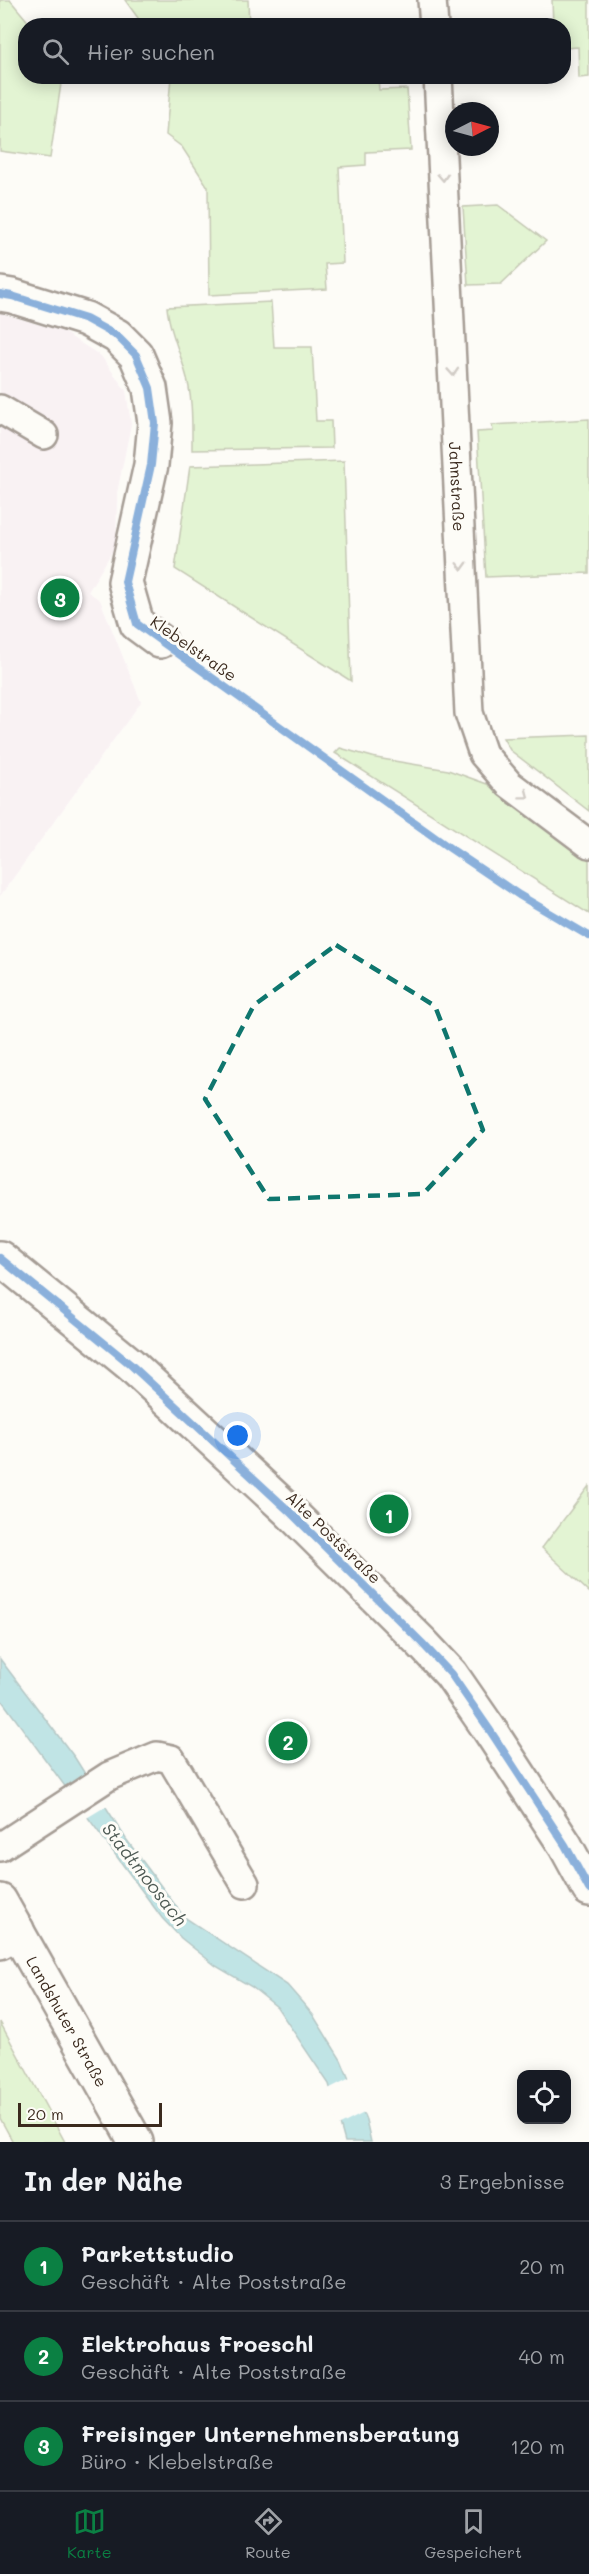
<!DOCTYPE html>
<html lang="de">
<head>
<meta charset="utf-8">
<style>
	:root { --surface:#171b24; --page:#20242c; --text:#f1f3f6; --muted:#9ea1a6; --line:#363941; --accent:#0b8043 }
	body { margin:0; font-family:Mali,sans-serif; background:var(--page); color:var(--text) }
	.controls { position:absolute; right:18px; bottom:18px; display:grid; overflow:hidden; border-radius:12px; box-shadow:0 3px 15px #0003 }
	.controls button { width:54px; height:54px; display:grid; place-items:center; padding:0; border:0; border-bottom:2px solid var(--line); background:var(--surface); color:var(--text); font:30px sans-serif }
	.compass { position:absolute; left:445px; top:102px; width:54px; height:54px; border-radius:50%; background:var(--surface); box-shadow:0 3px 15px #0003; rotate:84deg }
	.scale { position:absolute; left:18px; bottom:15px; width:144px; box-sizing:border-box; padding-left:6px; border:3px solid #3b2a1e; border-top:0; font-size:16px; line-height:21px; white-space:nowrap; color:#3b2a1e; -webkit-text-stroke:4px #fdfcf7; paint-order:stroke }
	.you { position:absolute; left:238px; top:1436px; width:21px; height:21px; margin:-15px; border:4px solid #fff; border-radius:50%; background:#1a73e8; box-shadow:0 0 0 9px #1a73e833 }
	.badge { display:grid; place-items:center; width:39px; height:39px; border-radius:50%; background:var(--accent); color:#fff; font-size:20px; font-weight:700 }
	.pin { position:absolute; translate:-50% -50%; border:3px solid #fff; box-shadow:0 2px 6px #0006 }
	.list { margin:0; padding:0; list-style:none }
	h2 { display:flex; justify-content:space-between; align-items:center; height:78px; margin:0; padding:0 24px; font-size:26px }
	h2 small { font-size:20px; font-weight:400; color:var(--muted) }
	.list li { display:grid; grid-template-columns:39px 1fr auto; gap:18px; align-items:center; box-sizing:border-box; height:90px; padding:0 24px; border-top:2px solid var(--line) }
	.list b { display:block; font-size:22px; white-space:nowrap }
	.list p { margin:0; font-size:20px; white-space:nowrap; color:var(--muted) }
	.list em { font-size:20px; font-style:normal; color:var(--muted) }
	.icon { flex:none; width:33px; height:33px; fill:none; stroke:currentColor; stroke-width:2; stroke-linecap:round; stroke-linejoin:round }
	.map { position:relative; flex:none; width:589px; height:2142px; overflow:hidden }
	.search { position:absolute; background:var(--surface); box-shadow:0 3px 15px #0003; left:18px; right:18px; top:18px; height:66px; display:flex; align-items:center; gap:15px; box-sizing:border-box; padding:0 21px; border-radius:24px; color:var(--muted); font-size:22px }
	.sheet { height:348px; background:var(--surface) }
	nav { display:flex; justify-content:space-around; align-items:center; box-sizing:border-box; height:84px; border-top:2px solid var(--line); background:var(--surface); font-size:16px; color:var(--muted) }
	nav a { display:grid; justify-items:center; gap:3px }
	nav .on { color:var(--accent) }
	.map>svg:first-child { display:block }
</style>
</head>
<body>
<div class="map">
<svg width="589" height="2142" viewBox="0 0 589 2142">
	<rect width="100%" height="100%" fill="#fdfcf7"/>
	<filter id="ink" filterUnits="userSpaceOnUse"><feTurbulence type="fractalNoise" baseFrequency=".0167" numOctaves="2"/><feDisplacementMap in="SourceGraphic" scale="12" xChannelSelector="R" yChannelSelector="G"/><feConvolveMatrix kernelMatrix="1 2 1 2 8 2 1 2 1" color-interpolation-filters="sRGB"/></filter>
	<g filter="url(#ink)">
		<polygon fill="#f4e6ee" points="0,313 63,332 101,356 126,391 131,424 117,493 116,545 88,592 100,600 141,702 0,896"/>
		<g fill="#c4eba6" stroke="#808a62" stroke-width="1.5">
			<polygon points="0,0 10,0 31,25 26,26 26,76 62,77 50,158 0,151"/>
			<polygon points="125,0 248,0 249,25 143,25"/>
			<polygon points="552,0 589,0 589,77 579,78 578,47 564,48 564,26 553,25"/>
			<polygon points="171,77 378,77 379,90 407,89 411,150 366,152 366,165 339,167 343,263 325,264 327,289 209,295 208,187 182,147 166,135"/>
			<polygon points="498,205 546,241 501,284 468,285 463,207"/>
			<path d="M 271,302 L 274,347 L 312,347 L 316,421 L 331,421 L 332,448 L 192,450 C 192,424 193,396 185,371 C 179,349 169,330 167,307 Z"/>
			<polygon points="589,419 589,573 486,577 477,432 493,431 492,425"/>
			<polygon points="344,461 351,681 175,569 190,466"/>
			<polygon points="589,735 589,811 510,750 503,738"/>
			<polygon points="340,748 376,758 448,770 487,784 589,860 589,914 335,753"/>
			<polygon points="589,1486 589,1592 542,1548"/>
			<polygon points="0,2022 65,2142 13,2142 0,2118"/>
		</g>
		<polygon fill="#77c8cf" stroke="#5f8988" stroke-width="1.5" points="0,1659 75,1758 126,1839 184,1917 287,1985 313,2015 341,2060 366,2120 371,2142 345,2142 329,2084 277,2007 252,1987 216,1966 181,1938 162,1918 0,1698"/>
		<g fill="#fdfcf7">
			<polygon points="88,1772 108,1805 85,1819 63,1788"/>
			<polygon points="352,2077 366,2112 338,2126 328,2089"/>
		</g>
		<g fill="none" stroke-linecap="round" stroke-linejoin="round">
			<g stroke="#3b2a1e" stroke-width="32">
				<g id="lane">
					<polyline points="432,0 434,26"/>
					<path id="s1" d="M 438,76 L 469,713 L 483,754 L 509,784 L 589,844"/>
					<polyline points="0,409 44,435"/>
					<polyline points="0,1847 109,1776 157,1756 171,1759 245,1884"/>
				</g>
			</g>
			<g stroke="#3b2a1e" stroke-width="38">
				<g id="street">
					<polyline points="0,294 12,296 86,319 117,336 136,355 150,388 155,423 151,465 125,582 137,624 160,641"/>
					<polyline points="0,1258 130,1364 289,1511 422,1643 451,1674 489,1729 565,1845 589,1889"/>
					<polyline points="0,1942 17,1930"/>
				</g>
			</g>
			<g stroke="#3b2a1e" stroke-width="38">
				<g id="secondary">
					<path id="s2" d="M 0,1901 L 136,2142"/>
				</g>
			</g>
			<use href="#lane" stroke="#fdfcf7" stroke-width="27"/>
			<use href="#street" stroke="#fdfcf7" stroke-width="33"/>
			<use href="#secondary" stroke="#fdfcf7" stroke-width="33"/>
			<g stroke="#fdfcf7" stroke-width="11">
				<g id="cycleway">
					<polyline points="0,294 12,296 86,319 117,336 136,355 150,388 155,423 151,465 125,582 137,624 451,849 519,895 589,936"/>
					<polyline points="0,1258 130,1364 289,1511 422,1643 451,1674 489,1729 565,1845 589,1889"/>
				</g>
			</g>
			<use href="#cycleway" stroke="#0057b8" stroke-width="8"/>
		</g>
		<defs><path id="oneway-chevron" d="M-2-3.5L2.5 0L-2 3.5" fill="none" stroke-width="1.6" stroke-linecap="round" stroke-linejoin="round" transform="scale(1.5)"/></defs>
		<g stroke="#9c938a">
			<use href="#oneway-chevron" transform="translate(443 177) rotate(87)"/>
			<use href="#oneway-chevron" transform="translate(453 372) rotate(86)"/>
			<use href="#oneway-chevron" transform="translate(462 566) rotate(88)"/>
			<use href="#oneway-chevron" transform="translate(525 795) rotate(37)"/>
		</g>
	</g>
	<path d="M0 0H589V2142H0ZM 336,945 L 435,1006 L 483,1130 L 423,1194 L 269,1199 L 205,1099 L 254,1005 Z" fill="#fdfcf7" fill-opacity=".55" fill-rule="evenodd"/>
	<path fill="none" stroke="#0f766e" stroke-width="4.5" stroke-dasharray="12 8" stroke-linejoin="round" d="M 336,945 L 435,1006 L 483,1130 L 423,1194 L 269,1199 L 205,1099 L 254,1005 Z"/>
	<g text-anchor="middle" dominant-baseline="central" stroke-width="6" stroke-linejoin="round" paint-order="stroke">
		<g font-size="16" fill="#3b2a1e" stroke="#fdfcf7">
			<text stroke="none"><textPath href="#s1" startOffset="411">Jahnstraße</textPath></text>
			<text transform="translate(194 648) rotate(35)">Klebelstraße</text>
			<text transform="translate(334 1537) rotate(44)">Alte Poststraße</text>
			<text stroke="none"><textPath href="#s2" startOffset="138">Landshuter Straße</textPath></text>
		</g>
		<g font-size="18" font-style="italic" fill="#4d5953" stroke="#fdfcf7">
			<text transform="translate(145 1874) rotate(52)">Stadtmoosach</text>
		</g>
	</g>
</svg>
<div class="controls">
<button><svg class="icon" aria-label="locate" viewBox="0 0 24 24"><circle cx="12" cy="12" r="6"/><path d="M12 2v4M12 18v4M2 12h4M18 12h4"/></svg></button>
</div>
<svg class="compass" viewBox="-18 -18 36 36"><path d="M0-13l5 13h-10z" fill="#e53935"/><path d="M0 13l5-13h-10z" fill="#9ea1a6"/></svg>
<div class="scale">20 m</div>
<div class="you"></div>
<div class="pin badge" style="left:389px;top:1514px">1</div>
<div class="pin badge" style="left:288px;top:1741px">2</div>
<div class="pin badge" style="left:60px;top:598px">3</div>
<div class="search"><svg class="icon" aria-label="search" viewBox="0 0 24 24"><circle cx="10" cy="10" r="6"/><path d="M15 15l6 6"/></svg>Hier suchen</div>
</div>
<section class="sheet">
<h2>In der Nähe<small>3 Ergebnisse</small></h2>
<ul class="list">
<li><span class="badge">1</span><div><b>Parkettstudio</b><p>Geschäft · Alte Poststraße</p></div><em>20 m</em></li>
<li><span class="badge">2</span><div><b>Elektrohaus Froeschl</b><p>Geschäft · Alte Poststraße</p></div><em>40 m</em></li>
<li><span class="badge">3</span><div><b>Freisinger Unternehmensberatung</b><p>Büro · Klebelstraße</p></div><em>120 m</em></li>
</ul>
</section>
<nav>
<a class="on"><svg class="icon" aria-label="map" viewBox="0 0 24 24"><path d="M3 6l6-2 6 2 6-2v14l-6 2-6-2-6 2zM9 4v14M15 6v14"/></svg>Karte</a>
<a><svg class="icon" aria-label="directions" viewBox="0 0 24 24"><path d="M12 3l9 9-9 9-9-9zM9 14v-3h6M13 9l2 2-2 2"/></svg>Route</a>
<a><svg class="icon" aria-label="saved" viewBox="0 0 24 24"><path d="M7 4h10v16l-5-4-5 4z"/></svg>Gespeichert</a>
</nav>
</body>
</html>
